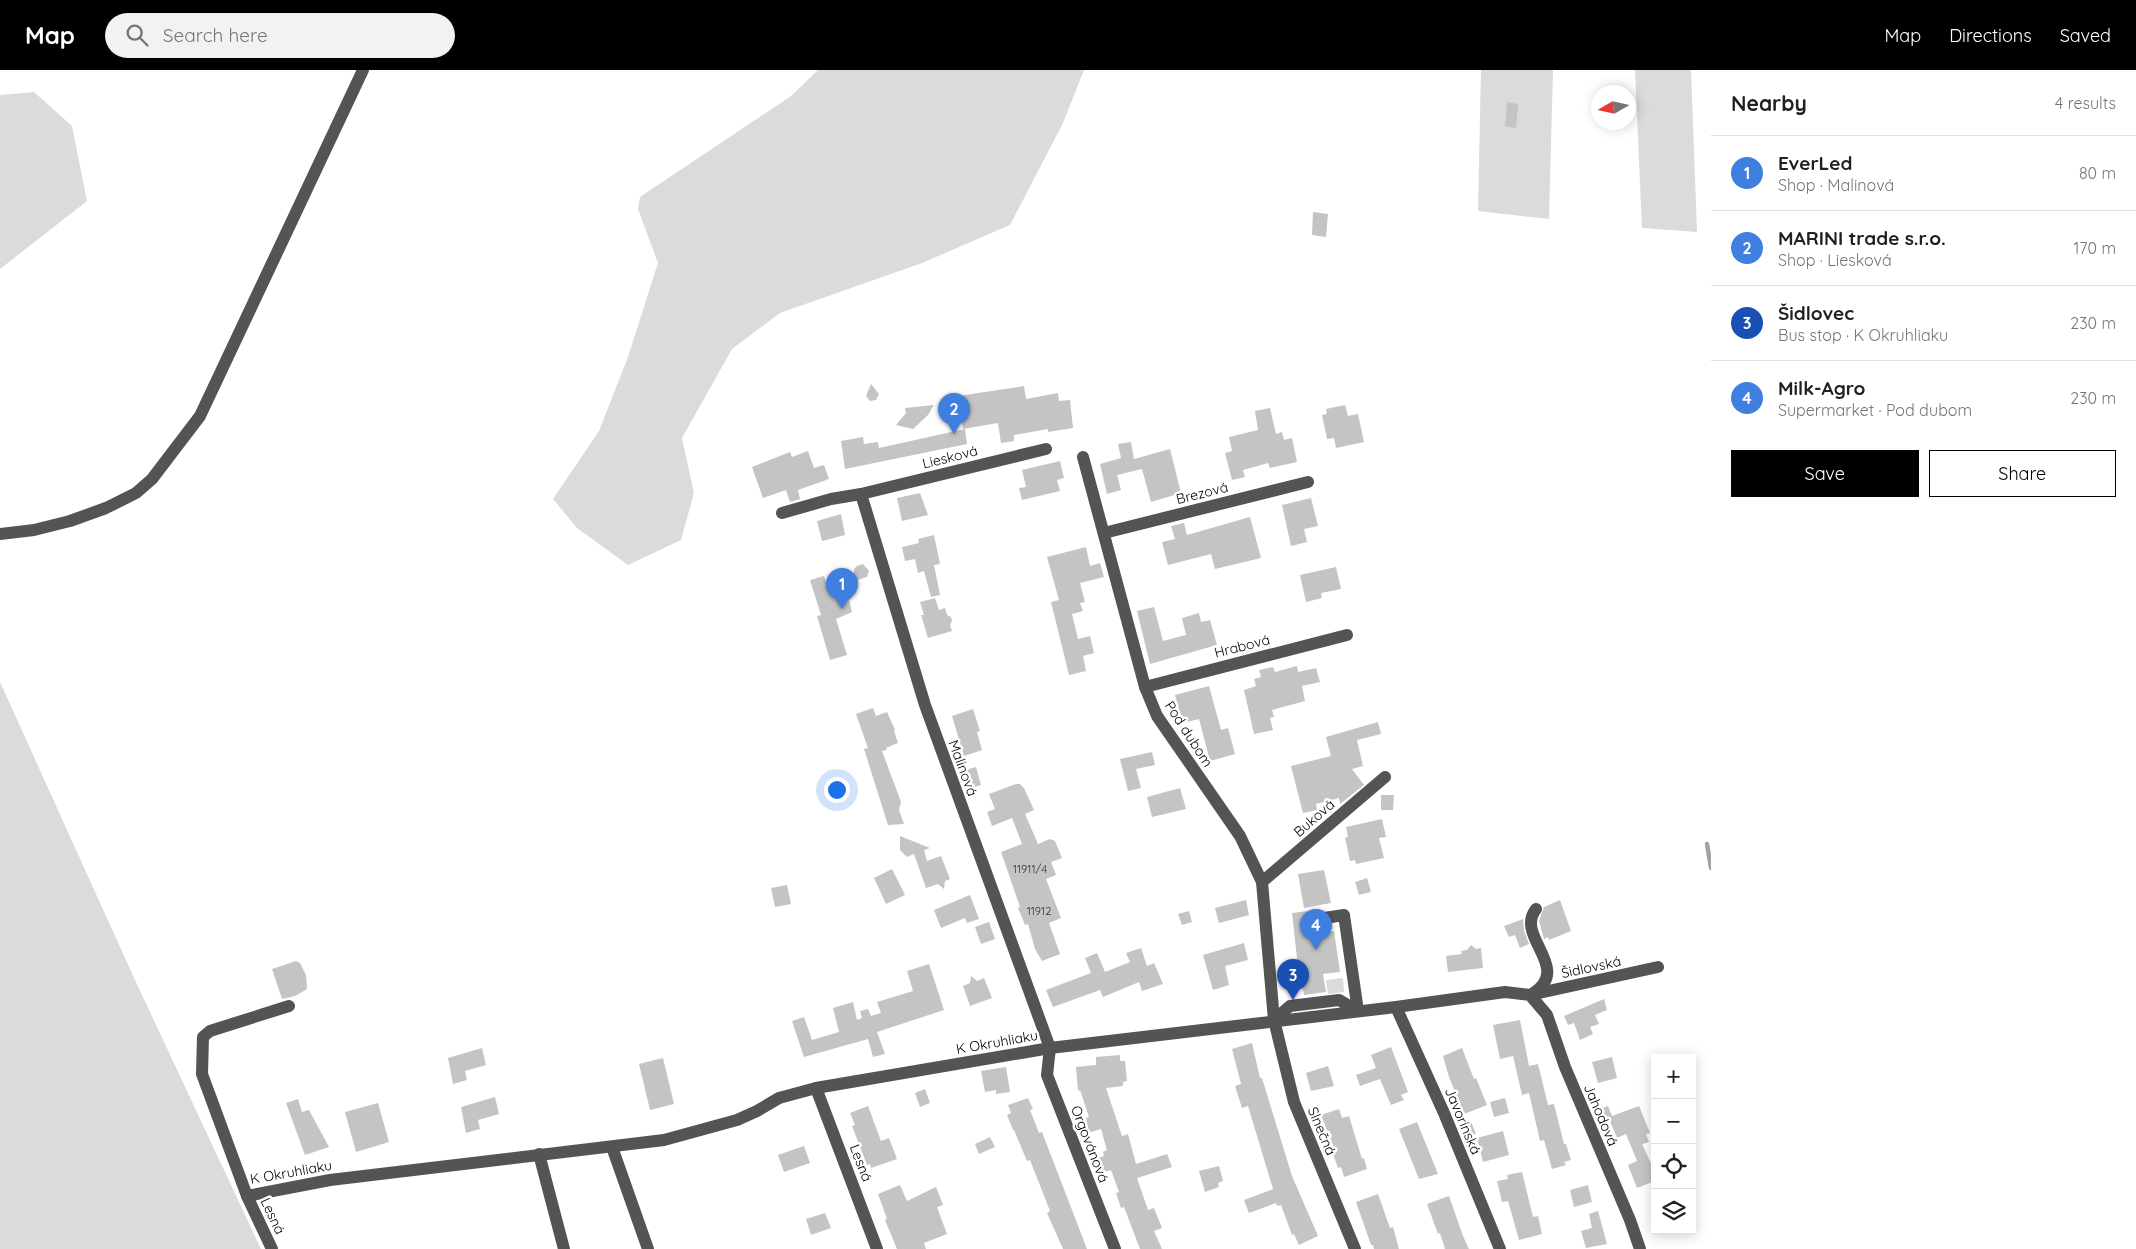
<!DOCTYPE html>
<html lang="en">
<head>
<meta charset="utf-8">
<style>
	:root { --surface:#fff; --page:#f2f2f2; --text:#202124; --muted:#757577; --line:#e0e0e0; --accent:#000 }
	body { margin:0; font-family:Quicksand,sans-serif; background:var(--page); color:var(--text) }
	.controls { position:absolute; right:15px; bottom:15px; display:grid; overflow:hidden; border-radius:0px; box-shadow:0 2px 12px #0003 }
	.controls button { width:45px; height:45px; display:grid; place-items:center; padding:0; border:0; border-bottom:1px solid var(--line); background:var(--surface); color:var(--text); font:25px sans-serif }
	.compass { position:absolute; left:1591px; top:15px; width:45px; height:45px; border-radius:50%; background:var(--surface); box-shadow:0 2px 12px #0003; rotate:261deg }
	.you { position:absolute; left:836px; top:719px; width:18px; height:18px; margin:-12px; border:4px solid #fff; border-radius:50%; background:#1a73e8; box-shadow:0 0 0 8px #1a73e833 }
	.badge { display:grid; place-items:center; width:32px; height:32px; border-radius:50%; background:var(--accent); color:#fff; font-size:16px; font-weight:700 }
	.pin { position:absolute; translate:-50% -41px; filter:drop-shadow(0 1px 2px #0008) }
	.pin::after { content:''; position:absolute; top:26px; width:18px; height:15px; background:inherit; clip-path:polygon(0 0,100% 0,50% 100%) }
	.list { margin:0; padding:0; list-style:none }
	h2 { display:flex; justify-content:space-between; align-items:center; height:65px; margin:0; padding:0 20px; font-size:21px }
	h2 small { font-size:16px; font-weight:400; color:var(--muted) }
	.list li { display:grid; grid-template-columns:32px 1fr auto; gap:15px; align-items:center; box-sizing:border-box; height:75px; padding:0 20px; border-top:1px solid var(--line) }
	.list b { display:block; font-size:19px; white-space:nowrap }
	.list p { margin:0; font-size:16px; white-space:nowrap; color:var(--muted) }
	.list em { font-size:16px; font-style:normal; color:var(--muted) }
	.actions { display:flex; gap:10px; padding:15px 20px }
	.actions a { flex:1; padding:11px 0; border:1px solid var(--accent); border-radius:0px; text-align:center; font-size:18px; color:var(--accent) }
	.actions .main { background:var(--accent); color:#fff }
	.icon { flex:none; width:28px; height:28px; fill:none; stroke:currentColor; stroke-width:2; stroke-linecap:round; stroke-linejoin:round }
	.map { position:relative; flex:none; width:1711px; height:1179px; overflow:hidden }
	header { display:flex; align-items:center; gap:30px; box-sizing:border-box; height:70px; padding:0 25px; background:var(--accent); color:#fff }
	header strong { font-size:24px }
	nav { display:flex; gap:28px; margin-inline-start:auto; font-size:18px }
	.search { width:350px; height:45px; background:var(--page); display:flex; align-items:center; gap:12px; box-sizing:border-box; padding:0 18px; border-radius:28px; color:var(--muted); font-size:19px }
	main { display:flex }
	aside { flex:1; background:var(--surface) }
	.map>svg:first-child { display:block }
</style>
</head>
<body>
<header>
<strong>Map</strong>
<div class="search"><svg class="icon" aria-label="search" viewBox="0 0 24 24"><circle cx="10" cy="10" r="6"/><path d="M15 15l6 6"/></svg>Search here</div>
<nav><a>Map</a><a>Directions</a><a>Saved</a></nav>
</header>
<main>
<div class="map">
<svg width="1711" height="1179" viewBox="0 0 1711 1179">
	<rect width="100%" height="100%" fill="#fff"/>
	<g fill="#dbdbdb">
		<polygon points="818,0 1084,0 1063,53 1010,155 922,193 780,243 732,279 682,368 694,423 681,470 628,495 577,458 553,429 599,361 628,287 658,193 638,139 640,127 791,26"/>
		<polygon points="1481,0 1553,0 1549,149 1478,141"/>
		<polygon points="1635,0 1691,0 1697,162 1642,158"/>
		<polygon points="34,22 72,56 87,131 0,199 0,25"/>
		<polygon points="0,612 135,910 261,1179 0,1179"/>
		<polygon points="1343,908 1344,922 1328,924 1326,910"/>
	</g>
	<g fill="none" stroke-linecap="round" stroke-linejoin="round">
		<polyline stroke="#a2a2a2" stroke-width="4.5" points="1707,774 1711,798"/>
	</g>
	<g fill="#c4c4c4">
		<polygon points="1507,32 1518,34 1516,58 1505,56"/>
		<polygon points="1313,142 1328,144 1326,167 1312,165"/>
		<polygon points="871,314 879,324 876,330 870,331 866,326"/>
		<polygon points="1024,316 1026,329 1058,323 1059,331 1070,330 1073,358 1048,362 1048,359 1014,365 1014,371 1001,373 998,353 963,359 958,326"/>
		<polygon points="934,335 928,345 913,359 896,355 906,343 905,338"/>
		<polygon points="1345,335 1348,346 1358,344 1364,372 1336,378 1334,368 1327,369 1322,345 1327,344 1326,339"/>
		<polygon points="1270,338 1276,364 1282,362 1284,370 1292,368 1297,392 1270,398 1268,393 1243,400 1245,407 1232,410 1225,383 1232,381 1229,367 1258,360 1255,341"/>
		<polygon points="965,359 967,374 845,399 841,371 863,367 864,374 878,372 879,378"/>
		<polygon points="1131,372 1134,389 1170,379 1181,423 1151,432 1142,399 1117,405 1121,420 1107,424 1100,394 1121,388 1118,374"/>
		<polygon points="808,381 814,398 824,395 829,409 798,420 800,429 790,432 786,420 763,428 752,397 790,382 792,387"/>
		<polygon points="1060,391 1064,408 1057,410 1060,421 1022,430 1019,418 1026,417 1022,400"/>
		<polygon points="920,423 928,445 902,451 897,428"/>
		<polygon points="1311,428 1318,456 1304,459 1307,472 1291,476 1282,435"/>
		<polygon points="841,444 845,465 822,471 817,451"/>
		<polygon points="1250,447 1261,488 1215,499 1211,484 1168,495 1162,472 1175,469 1171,456 1184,453 1187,465"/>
		<polygon points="934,465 940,494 934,495 940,525 931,527 924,501 918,503 915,489 905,491 902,477 919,473 918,469"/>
		<polygon points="1086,477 1090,496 1100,493 1104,507 1080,513 1085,532 1080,533 1083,541 1072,544 1078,569 1090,566 1094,583 1083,586 1086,601 1069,605 1051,532 1059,530 1047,487"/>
		<polygon points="863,494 869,501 867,507 854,511 854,499 857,496"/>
		<polygon points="1336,497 1341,519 1321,523 1322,528 1306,532 1300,505"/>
		<polygon points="824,506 827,515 846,508 852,527 849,530 852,542 836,549 847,585 830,590 817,546 821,545 810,510"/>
		<polygon points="935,528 939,540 945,538 947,545 951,547 952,551 950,555 952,561 928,568 921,545 924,545 920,532"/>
		<polygon points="1154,537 1163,571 1186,565 1182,548 1199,543 1201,552 1210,550 1217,575 1150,594 1137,541"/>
		<polygon points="1297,596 1298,602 1316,598 1320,612 1302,616 1305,631 1272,640 1274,647 1270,648 1273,660 1254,664 1244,620 1256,616 1254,609 1261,607 1259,600 1273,597 1275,602"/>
		<polygon points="1209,616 1221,660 1228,658 1235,684 1210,691 1199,649 1183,653 1175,625"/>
		<polygon points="873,638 876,646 887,642 895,660 894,661 898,673 886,678 887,680 882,681 901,732 899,740 904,754 888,755 864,679 868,678 856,644"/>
		<polygon points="973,639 980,661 977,662 982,680 964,686 952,646"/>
		<polygon points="1378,652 1381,664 1357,670 1363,696 1352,699 1364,715 1340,734 1339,728 1316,734 1317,740 1303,743 1291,696 1331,686 1326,667"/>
		<polygon points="1152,682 1155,695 1136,699 1141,718 1128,721 1120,689"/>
		<polygon points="976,697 981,715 968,719 962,701"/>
		<polygon points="1016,714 1020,714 1024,718 1034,740 1025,744 1038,774 1050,769 1055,771 1062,788 1051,792 1056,805 1046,809 1061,848 1049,853 1060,884 1042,891 1035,879 1028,854 1025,855 1018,838 1020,837 1001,782 1022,774 1012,748 992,756 987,742 995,739 989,724"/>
		<polygon points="1180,718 1186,739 1152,747 1147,727"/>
		<polygon points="1381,725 1394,725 1393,740 1381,740"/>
		<polygon points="1382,749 1386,767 1379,768 1384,788 1356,794 1355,790 1350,791 1345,768 1348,767 1346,757"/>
		<polygon points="900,766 930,778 924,780 927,791 941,786 950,809 945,811 944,819 938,814 926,818 914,784 907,787 900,780"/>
		<polygon points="892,799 905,825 886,834 874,808"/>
		<polygon points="1324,800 1331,833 1304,838 1298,804"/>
		<polygon points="1367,808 1371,822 1359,825 1355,812"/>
		<polygon points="787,815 791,834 775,837 771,818"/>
		<polygon points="970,825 979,849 967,853 965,848 941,858 934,840"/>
		<polygon points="1246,830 1249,845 1219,853 1215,838"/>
		<polygon points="1560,830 1571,861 1549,870 1548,867 1544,869 1539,851 1544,837"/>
		<polygon points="1189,841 1192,852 1182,855 1178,844"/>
		<polygon points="1308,841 1303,851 1305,855 1310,858 1310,863 1334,861 1340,902 1323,904 1326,922 1304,925 1301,906 1299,906 1292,843"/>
		<polygon points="1523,849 1524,861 1529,874 1520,878 1515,865 1509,867 1504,856"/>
		<polygon points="989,852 995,869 981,874 975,857"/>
		<polygon points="1244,873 1248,890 1225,896 1229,915 1213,920 1203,885"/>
		<polygon points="1471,875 1476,879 1481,878 1483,898 1448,902 1446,886 1462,884 1461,881 1467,880"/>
		<polygon points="1141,878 1147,896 1154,893 1163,914 1142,921 1139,912 1103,927 1100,920 1053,937 1046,920 1091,903 1085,888 1097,883 1105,902 1130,892 1126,883"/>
		<polygon points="296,891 300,893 306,905 307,919 295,926 282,929 272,899"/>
		<polygon points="929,894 944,940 877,962 885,984 873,987 868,969 804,987 792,951 804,947 812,970 839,962 833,938 853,932 857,950 862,948 860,941 868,939 871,946 881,943 877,932 913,921 907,901"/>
		<polygon points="971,906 977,911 984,908 992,928 970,936 963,916 970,913"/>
		<polygon points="1604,929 1607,940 1595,945 1599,954 1590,957 1593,964 1580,970 1574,953 1568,955 1564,946"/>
		<polygon points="1520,950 1529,996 1538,994 1548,1035 1554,1034 1564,1074 1566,1074 1571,1090 1564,1092 1566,1095 1552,1099 1544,1070 1540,1071 1529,1023 1522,1025 1513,986 1500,989 1493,955"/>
		<polygon points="1252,973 1260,1008 1262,1008 1292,1106 1318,1166 1299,1175 1294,1164 1292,1165 1281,1135 1277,1136 1276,1133 1249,1143 1244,1130 1273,1119 1248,1036 1242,1038 1235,1016 1241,1014 1232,979"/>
		<polygon points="1391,977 1408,1022 1401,1025 1404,1030 1391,1035 1380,1009 1360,1016 1356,1005 1376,998 1371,985"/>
		<polygon points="482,978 486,995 465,1001 467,1010 453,1014 448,988"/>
		<polygon points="1462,978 1474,1009 1476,1008 1487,1035 1464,1044 1449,1007 1443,986"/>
		<polygon points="1120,985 1120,991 1125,991 1127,1011 1123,1012 1123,1016 1106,1018 1122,1066 1128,1064 1136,1094 1167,1084 1172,1097 1137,1108 1148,1140 1154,1138 1162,1158 1154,1161 1162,1179 1140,1179 1124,1137 1121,1138 1116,1123 1119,1122 1111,1100 1102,1103 1098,1088 1104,1086 1103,1082 1107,1080 1101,1059 1082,1065 1078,1054 1087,1051 1086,1048 1089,1047 1080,1020 1078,1021 1076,997 1096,995 1096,987"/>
		<polygon points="1612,987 1617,1008 1598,1013 1592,992"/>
		<polygon points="663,988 674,1034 650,1040 639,994"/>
		<polygon points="1328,996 1334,1016 1311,1021 1306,1003"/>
		<polygon points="1006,997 1010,1022 996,1024 996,1020 985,1022 981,1001"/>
		<polygon points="925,1019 930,1033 920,1037 915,1023"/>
		<polygon points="495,1027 499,1044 478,1050 480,1059 466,1063 461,1037"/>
		<polygon points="1028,1028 1033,1039 1030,1040 1039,1063 1042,1062 1087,1179 1063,1179 1047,1143 1050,1141 1030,1090 1027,1091 1014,1060 1013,1060 1007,1045 1011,1043 1008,1035"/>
		<polygon points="1505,1028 1509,1043 1494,1047 1490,1032"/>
		<polygon points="298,1029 302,1042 309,1040 329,1077 305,1085 286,1033"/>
		<polygon points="378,1033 389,1072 356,1082 345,1042"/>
		<polygon points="868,1036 881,1071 889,1068 897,1089 871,1098 870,1094 867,1095 852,1056 855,1055 850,1043"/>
		<polygon points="1608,1036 1612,1046 1639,1036 1650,1063 1646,1064 1649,1072 1642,1074 1655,1102 1655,1111 1637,1118 1628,1095 1637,1091 1626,1064 1617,1068 1610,1051 1602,1054 1596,1040"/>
		<polygon points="1339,1039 1342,1048 1349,1046 1362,1089 1364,1088 1367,1099 1344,1107 1341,1097 1338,1098 1332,1081 1335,1080 1321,1045"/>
		<polygon points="1417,1052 1438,1104 1419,1109 1399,1059"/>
		<polygon points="1471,1052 1476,1064 1463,1067 1459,1055"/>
		<polygon points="1503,1061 1509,1085 1483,1092 1477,1068"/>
		<polygon points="990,1067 995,1077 979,1084 975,1074"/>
		<polygon points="804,1076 810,1093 784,1102 778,1085"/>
		<polygon points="1219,1096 1223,1111 1218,1113 1219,1117 1205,1122 1199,1101"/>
		<polygon points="1522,1102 1533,1147 1538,1146 1542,1164 1519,1170 1508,1131 1502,1132 1497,1111 1508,1109 1507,1105"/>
		<polygon points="900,1115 907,1131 936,1117 943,1135 937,1137 947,1164 924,1173 926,1179 897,1179 885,1150 887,1149 878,1124"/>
		<polygon points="1588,1115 1592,1132 1574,1137 1570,1120"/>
		<polygon points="1378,1124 1390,1158 1393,1157 1399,1179 1374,1179 1373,1175 1371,1175 1356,1132"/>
		<polygon points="1449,1126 1463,1166 1469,1179 1445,1179 1440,1163 1438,1164 1427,1134"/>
		<polygon points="1598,1141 1607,1174 1586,1178 1581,1161 1592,1158 1589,1144"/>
		<polygon points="825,1143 831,1158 811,1165 806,1149"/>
	</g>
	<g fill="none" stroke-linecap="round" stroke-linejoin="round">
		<g stroke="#545454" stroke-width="12">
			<polyline points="1083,387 1145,617 1157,646 1240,766 1262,812 1274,950 1294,1032 1355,1179"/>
			<polyline points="861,424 925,635 1050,978 1047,1005 1115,1179"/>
			<polyline points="782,443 831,429 861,424 1046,379"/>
			<polyline points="1104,463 1308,412"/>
			<polyline points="0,464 34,460 70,451 106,438 136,423 152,409 200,346 363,0"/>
			<polyline points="1145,617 1347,565"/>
			<polyline points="1262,812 1385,707"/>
			<polyline points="1311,850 1344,845 1358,941"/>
			<path d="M 1532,924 C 1574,898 1514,867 1536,839"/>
			<polyline points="1530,925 1658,897"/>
			<polyline points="289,936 210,961 203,967 202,1004 247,1126 330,1110 664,1070 737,1050 757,1041 779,1028 816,1018 1050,978 1396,937 1505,922 1530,925 1547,945 1565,997 1630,1150 1640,1179"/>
			<polyline points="1396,937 1444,1043 1500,1179"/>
			<polyline points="1274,950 1290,936 1339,930 1358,941"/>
			<polyline points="816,1018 877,1179"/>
			<polyline points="612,1077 648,1179"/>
			<polyline points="539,1084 564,1179"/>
			<polyline points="247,1126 272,1179"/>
		</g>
	</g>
	<g text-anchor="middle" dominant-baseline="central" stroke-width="5" stroke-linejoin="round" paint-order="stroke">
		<g font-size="11" fill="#313131">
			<text x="1030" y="799">11911/4</text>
			<text x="1039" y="841">11912</text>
		</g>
		<g font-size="14" fill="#000" stroke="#fff">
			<text transform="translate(950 387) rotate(-14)">Liesková</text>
			<text transform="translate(1202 423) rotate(-14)">Brezová</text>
			<text transform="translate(1242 576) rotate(-14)">Hrabová</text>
			<text transform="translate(1189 664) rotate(57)">Pod dubom</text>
			<text transform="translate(963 698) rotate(70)">Malinová</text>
			<text transform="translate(1314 748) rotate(-41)">Buková</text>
			<text transform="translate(1591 897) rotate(-12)">Šidlovská</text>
			<text transform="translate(997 972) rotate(-10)">K Okruhliaku</text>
			<text transform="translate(1601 1045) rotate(67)">Jahodová</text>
			<text transform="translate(1463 1051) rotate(67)">Javorinská</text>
			<text transform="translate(1322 1061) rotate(67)">Slnečná</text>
			<text transform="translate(1090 1074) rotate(69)">Orgovánová</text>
			<text transform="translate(861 1093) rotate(69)">Lesná</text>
			<text transform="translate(291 1102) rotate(-10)">K Okruhliaku</text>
			<text transform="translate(273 1146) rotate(65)">Lesná</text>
		</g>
	</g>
</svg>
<div class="controls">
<button>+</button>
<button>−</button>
<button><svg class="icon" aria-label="locate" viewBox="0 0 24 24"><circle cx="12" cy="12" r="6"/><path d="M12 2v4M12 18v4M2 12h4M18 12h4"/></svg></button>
<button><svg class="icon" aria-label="layers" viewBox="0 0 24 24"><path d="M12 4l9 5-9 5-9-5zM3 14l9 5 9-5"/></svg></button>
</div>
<svg class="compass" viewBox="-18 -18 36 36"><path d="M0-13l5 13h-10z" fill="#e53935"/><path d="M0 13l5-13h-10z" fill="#757577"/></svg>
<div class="you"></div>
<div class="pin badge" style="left:842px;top:539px;background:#3f7fe0">1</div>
<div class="pin badge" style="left:954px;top:364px;background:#3f7fe0">2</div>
<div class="pin badge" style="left:1293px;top:930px;background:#1a4fb4">3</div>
<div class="pin badge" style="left:1316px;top:880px;background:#3f7fe0">4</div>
</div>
<aside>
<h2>Nearby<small>4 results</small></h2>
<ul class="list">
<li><span class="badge" style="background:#3f7fe0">1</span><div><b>EverLed</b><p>Shop · Malinová</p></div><em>80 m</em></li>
<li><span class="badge" style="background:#3f7fe0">2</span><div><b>MARINI trade s.r.o.</b><p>Shop · Liesková</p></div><em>170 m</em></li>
<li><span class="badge" style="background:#1a4fb4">3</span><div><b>Šidlovec</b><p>Bus stop · K Okruhliaku</p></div><em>230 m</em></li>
<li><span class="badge" style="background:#3f7fe0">4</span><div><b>Milk-Agro</b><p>Supermarket · Pod dubom</p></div><em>230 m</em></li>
</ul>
<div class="actions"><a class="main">Save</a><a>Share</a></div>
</aside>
</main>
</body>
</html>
